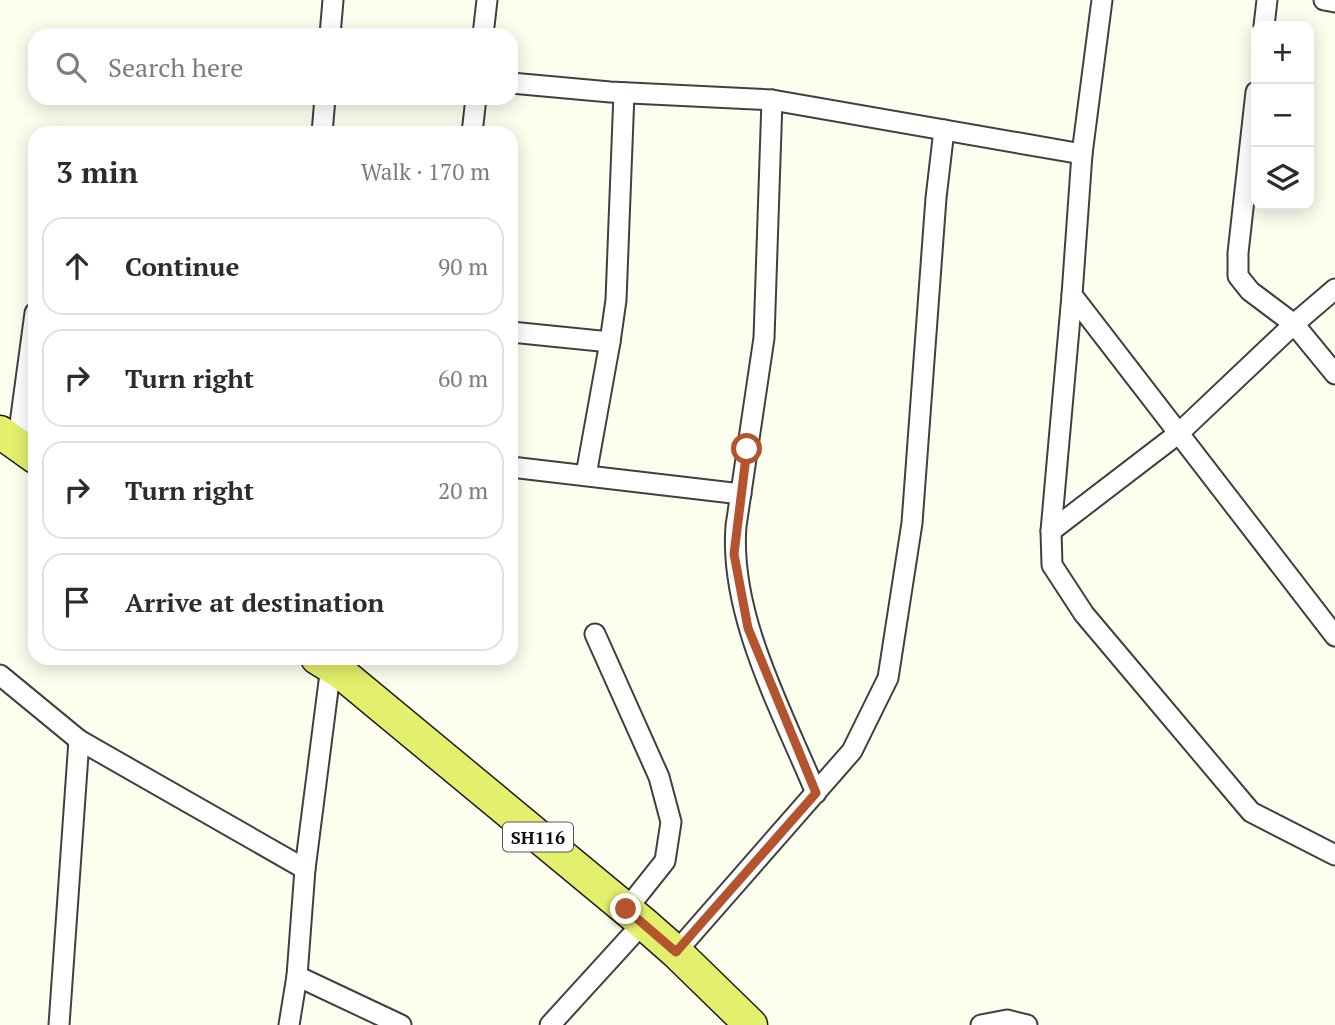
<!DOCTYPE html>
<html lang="en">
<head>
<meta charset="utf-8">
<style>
	:root { --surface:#fff; --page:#f2f2f3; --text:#2b2b33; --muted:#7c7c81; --line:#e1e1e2 }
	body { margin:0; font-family:"PT Serif",serif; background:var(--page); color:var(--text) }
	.controls { position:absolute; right:21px; top:21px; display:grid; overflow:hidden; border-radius:14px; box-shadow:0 4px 18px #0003 }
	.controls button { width:63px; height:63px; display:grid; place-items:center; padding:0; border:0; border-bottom:2px solid var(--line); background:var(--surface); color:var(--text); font:35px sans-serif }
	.stop { position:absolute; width:21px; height:21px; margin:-16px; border:5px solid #b3542f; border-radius:50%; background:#fff }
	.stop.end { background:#b3542f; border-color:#fff; box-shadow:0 2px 7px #0008 }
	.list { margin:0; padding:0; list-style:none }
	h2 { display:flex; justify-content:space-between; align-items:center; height:91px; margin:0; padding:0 28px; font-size:30px }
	h2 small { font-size:23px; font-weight:400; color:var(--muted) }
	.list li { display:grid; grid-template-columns:46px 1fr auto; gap:21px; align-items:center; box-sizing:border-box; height:98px; margin:0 14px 14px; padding:0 14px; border:2px solid var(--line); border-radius:21px }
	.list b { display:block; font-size:26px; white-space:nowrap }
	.list em { font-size:23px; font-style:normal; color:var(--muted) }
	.icon { flex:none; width:38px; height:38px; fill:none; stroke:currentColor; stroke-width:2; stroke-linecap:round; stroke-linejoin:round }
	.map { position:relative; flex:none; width:1335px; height:1025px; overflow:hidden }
	.search { position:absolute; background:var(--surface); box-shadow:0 4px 18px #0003; left:28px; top:28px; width:490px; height:77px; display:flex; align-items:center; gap:18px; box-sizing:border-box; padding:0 24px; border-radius:21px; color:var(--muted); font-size:26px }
	.panel { position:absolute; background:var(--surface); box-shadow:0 4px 18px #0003; left:28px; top:126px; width:490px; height:539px; border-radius:21px }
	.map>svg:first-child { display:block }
</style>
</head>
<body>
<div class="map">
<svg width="1335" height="1025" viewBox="0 0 1335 1025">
	<rect width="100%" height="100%" fill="#fcfeee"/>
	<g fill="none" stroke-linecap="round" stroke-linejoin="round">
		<g stroke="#404040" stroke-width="23">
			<g id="minor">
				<polyline points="1102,0 1082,154 1072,295 1051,531 1052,565 1084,614 1251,812 1335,855"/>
				<polyline points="1324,0 1335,2"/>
				<polyline points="1264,26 1267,0"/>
				<polyline points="330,35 333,0"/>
				<polyline points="483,35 487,0"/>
				<polyline points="511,83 610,92 772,100"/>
				<polyline points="1256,92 1238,253 1238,276 1250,291 1294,324 1335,374"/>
				<polyline points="322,133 325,98"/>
				<polyline points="472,133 476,98"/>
				<polyline points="1072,295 1335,636"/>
				<polyline points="511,332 610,342"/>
				<polyline points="17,446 35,313"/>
				<polyline points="511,467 741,494"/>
				<polyline points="586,475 610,342 616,300 624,93"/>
				<polyline points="1051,531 1179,433 1294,324 1335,289"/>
				<polyline points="595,634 659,777 671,822 665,861 626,910"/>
				<polyline points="0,675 79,740 305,869"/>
				<path d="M 816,793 C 782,711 729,615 736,526 L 764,338 L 772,100 L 1082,154"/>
				<polyline points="676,952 852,751 888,678 912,523 936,198 944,130"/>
				<polyline points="297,976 401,1025"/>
				<polyline points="59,1025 79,740"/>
				<polyline points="289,1025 297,976 305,869 331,666"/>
				<polyline points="550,1025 643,923"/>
				<polyline points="981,1025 1007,1020 1027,1025"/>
			</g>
		</g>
		<g stroke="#1e1e1e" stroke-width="35">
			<g id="primary">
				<polyline points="0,432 35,457"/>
				<polyline points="317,658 340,672 643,923 676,952 751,1025"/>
			</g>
		</g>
		<use href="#minor" stroke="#fff" stroke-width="19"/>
		<use href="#primary" stroke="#e4ef6d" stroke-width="32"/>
	</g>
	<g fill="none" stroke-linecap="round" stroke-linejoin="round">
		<polyline stroke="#b3542f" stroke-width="9" points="626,909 676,952 816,793 748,628 734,554 747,449"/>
	</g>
	<g text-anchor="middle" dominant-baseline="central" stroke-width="7" stroke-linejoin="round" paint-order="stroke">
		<rect fill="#fff" stroke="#565656" stroke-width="2" x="503" y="822.5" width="70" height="29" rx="5"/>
		<g font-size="18" font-weight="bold" fill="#0d0d0d">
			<text x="538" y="837">SH116</text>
		</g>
	</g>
</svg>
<div class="controls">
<button>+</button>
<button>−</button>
<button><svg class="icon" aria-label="layers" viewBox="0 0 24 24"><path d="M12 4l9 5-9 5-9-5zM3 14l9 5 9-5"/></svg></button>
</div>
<div class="stop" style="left:747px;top:449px"></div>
<div class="stop end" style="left:626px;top:909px"></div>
<div class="search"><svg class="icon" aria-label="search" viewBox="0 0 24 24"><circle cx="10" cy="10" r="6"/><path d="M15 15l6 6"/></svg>Search here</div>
<section class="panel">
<h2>3 min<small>Walk · 170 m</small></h2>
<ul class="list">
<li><svg class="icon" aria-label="ahead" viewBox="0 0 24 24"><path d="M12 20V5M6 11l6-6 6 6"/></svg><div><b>Continue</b></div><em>90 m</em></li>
<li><svg class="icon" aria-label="right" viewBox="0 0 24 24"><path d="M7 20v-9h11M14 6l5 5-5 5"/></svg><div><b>Turn right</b></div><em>60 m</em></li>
<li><svg class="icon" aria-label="right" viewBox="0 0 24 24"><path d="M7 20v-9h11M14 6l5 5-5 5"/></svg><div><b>Turn right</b></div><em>20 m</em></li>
<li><svg class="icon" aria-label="arrive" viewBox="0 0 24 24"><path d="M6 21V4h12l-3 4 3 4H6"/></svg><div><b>Arrive at destination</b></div></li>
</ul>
</section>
</div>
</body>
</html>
